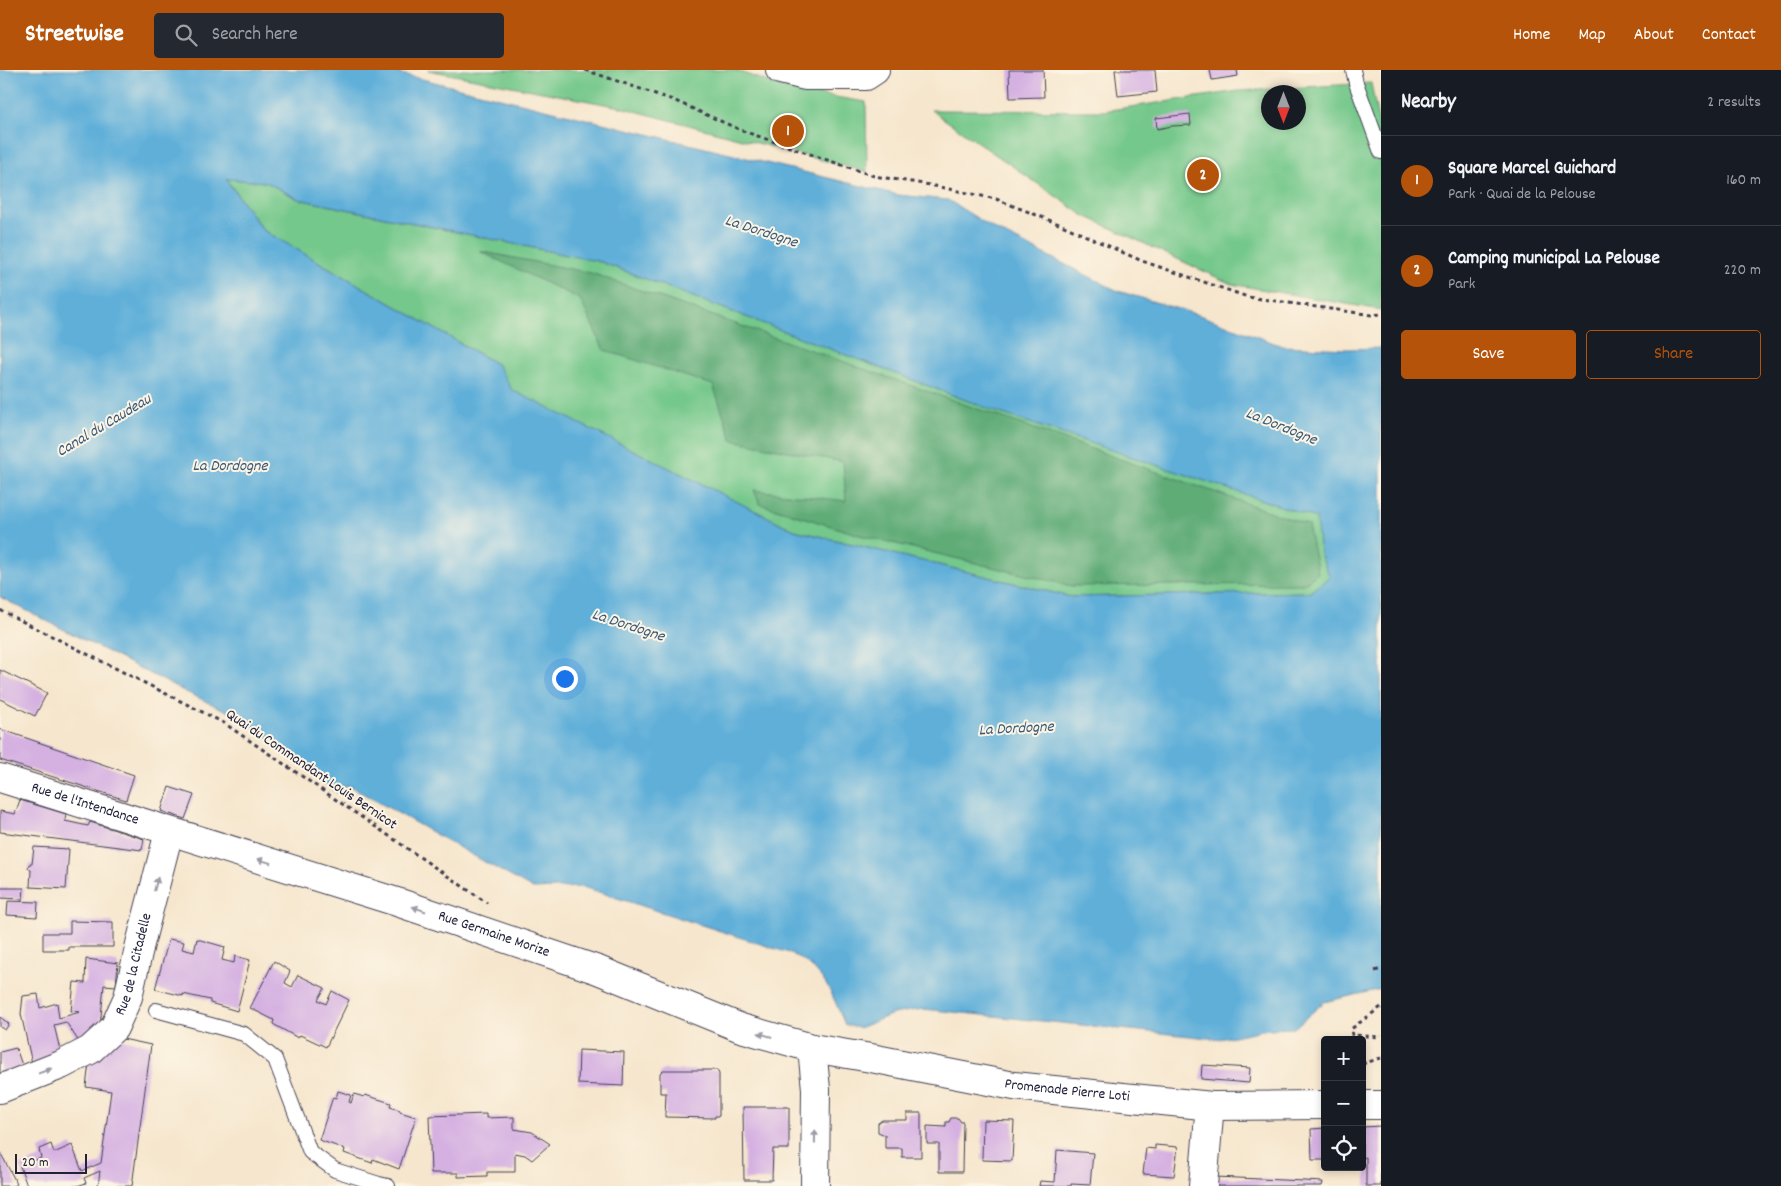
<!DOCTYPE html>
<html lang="en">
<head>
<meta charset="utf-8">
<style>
	:root { --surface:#171b24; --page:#242831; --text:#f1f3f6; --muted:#9ea1a6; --line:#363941; --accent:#b45309 }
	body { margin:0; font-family:Dekko,sans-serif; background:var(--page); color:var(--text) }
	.controls { position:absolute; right:15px; bottom:15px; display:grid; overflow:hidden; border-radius:5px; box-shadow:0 2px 8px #0003 }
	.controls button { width:45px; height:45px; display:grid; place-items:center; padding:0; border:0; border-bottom:1px solid var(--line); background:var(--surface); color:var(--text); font:25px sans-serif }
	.compass { position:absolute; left:1261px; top:15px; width:45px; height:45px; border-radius:50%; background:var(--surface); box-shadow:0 2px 8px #0003; rotate:180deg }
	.scale { position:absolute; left:15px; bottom:12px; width:72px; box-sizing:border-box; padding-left:5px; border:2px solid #22223b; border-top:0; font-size:14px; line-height:18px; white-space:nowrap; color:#22223b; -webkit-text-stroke:4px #fcf5e5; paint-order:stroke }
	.you { position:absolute; left:564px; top:608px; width:18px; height:18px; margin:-12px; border:4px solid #fff; border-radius:50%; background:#1a73e8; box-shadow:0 0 0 8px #1a73e833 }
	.badge { display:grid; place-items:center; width:32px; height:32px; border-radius:50%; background:var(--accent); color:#fff; font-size:16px; font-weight:700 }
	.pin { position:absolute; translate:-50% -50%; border:2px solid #fff; box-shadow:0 1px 5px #0006 }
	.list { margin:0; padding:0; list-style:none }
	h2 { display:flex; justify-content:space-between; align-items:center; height:65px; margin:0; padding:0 20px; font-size:21px }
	h2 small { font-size:16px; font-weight:400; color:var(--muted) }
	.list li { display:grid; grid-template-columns:32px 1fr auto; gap:15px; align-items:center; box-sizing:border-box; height:90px; padding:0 20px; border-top:1px solid var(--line) }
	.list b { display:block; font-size:19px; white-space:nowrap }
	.list p { margin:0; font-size:16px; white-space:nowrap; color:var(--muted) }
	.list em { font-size:16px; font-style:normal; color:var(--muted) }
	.actions { display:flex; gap:10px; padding:15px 20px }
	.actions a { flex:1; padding:11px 0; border:1px solid var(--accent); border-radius:5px; text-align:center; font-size:18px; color:var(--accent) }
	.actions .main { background:var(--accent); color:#fff }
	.icon { flex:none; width:28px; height:28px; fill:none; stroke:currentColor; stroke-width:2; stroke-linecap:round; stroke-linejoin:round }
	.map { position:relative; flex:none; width:1381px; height:1116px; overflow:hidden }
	header { display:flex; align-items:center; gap:30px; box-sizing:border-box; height:70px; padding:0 25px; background:var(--accent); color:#fff }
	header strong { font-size:24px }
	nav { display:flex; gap:28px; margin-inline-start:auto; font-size:18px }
	.search { width:350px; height:45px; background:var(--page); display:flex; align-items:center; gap:12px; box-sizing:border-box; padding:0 18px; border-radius:5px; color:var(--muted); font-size:19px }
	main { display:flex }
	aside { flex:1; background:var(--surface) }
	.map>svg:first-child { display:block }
</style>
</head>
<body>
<header>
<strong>Streetwise</strong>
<div class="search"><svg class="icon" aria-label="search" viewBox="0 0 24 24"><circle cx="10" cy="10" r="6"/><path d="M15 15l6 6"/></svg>Search here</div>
<nav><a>Home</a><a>Map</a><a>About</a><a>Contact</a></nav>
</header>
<main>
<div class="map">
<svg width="1381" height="1116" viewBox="0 0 1381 1116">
	<rect width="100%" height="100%" fill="#fcf5e5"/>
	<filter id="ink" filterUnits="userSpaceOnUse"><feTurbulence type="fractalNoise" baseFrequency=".02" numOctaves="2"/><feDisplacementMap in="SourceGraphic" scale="10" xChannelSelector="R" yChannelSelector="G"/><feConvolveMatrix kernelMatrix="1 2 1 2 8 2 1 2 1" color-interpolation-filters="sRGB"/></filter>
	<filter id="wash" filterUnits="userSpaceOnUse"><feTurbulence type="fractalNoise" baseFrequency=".0096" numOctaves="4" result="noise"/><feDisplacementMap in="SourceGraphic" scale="20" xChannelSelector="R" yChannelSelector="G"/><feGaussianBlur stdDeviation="1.12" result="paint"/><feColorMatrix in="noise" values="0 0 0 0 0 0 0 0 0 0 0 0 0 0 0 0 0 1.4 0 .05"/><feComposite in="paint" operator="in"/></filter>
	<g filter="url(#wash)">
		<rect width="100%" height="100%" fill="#f6e6cd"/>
		<g fill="#74c88b" stroke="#4b7563" fill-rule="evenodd">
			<polygon points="428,0 734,0 792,20 866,32 867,102 620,37"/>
			<path d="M 1371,13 L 1381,65 L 1381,240 L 1231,214 L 1083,145 L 931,40 L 1103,41 L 1238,21 ZM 1268,22 L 1298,22 L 1298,52 L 1268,52 Z"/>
			<polygon points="226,109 266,112 298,129 601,192 997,342 1317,448 1320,483 1330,507 1310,522 1071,527 794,460 511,320 498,295 263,160"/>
		</g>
		<polygon fill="#5fac77" stroke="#406759" points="479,181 591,203 1308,455 1318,503 1304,514 1071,516 863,466 760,434 754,420 846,431 843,392 732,370 713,315 604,280 580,229"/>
		<path fill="#5fafd9" stroke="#40688a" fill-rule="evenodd" d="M 0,0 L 385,0 L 898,125 L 948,130 L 996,160 L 1118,221 L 1202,246 L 1282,276 L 1347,279 L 1381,278 L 1381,919 L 1324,932 L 1294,958 L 1268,959 L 1219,969 L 923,939 L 893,944 L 859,958 L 845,955 C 831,922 825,901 792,884 L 583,817 L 533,819 L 348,715 L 337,723 L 285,680 L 242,648 L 186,622 L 0,527 ZM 226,109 L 266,112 L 298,129 L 601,192 L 997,342 L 1316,448 L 1320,483 L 1330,507 L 1310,522 L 1071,527 L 794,460 L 512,320 L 498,295 L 263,160 Z"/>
		<g id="blocks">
			<g fill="#d5b1e2">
				<polygon points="1009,0 1043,0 1044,27 1010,28"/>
				<polygon points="1115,0 1155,0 1157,22 1118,26"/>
				<polygon points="1210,0 1237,0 1238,6 1212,10"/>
				<polygon points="1190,44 1191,55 1172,56 1157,59 1156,48"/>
				<polygon points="0,600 47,623 35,646 0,629"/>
				<polygon points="0,659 134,705 126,730 0,690"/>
				<polygon points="169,717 194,725 185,749 161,741"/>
				<polygon points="20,730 66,744 65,751 88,756 90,752 144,769 142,780 0,762 0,741 15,744"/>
				<polygon points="34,777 69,779 66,819 30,817 31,800 28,798 29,794 32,794"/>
				<polygon points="0,818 24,818 23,829 0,828"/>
				<polygon points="8,831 38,832 37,847 7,845"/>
				<polygon points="70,851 113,852 113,877 69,877 69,880 43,880 43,863 70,863"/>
				<polygon points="169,869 184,872 182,879 194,882 197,869 225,877 222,890 234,893 235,886 250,890 237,941 210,933 210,930 183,924 183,926 155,919"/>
				<polygon points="86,889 118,893 116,916 104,915 100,957 81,975 66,952 54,955 61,984 33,998 21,944 23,926 38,924 40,938 57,933 59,948 80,942 71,941 74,912 85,913"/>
				<polygon points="274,891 290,901 285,913 292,917 298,905 325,918 318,930 326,934 332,921 349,930 326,977 300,965 298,968 273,954 274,950 250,938"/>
				<polygon points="0,947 9,954 5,960 0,957"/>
				<polygon points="118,968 151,975 132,1116 98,1116 100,1101 84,1108 86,1113 77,1116 27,1116 20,1096 41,1088 39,1079 51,1074 54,1083 72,1075 82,1101 101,1093 111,1021 86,1017 89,993"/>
				<polygon points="16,978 23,998 0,1007 0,982"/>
				<polygon points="579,980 624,982 623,1016 578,1014"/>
				<polygon points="1202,995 1250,998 1249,1013 1201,1009"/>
				<polygon points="663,1000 717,1000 719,1004 719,1046 715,1046 715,1048 665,1047 666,1023 660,1023 660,1003"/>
				<polygon points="338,1021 351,1025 349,1032 351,1033 354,1024 364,1027 365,1025 391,1033 390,1037 400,1040 400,1042 416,1047 399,1099 373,1089 372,1093 344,1083 345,1079 319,1070 333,1027 336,1028"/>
				<polygon points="743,1037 789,1037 789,1079 773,1079 772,1110 744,1110"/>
				<polygon points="907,1043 921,1043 921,1087 902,1087 902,1078 885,1078 885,1065 878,1062 878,1053 882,1050 907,1050"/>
				<polygon points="486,1044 486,1048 514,1047 514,1059 532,1062 550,1074 532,1090 525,1085 515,1083 515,1102 487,1102 487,1106 458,1107 458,1103 431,1103 429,1046"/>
				<polygon points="951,1048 958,1048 961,1052 963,1052 962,1102 939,1102 939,1074 927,1074 927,1056 946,1057 946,1052 949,1052"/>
				<polygon points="983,1050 1014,1051 1012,1091 982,1090"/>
				<polygon points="1381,1056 1381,1116 1366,1116 1366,1087 1362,1088 1362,1057"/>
				<polygon points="1325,1058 1325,1090 1312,1090 1311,1059"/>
				<polygon points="1155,1075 1178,1077 1174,1106 1143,1104 1146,1078 1155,1079"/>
				<polygon points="1057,1080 1093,1083 1090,1115 1071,1114 1071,1116 1039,1116 1040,1111 1055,1112"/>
				<polygon points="0,1082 17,1114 14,1116 0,1116"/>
				<polygon points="1215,1107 1305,1111 1323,1112 1322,1116 1215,1116"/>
			</g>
		</g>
	</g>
	<g filter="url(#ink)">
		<use href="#blocks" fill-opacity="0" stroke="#423f51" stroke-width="1"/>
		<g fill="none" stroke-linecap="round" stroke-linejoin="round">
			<g stroke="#423f51" stroke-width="16">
				<g id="lane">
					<polyline points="1353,0 1356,13 1381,82"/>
					<polyline points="156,940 244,964 275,989 310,1082 335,1100 379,1114 388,1116"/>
				</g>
			</g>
			<g stroke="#423f51" stroke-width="30">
				<g id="street">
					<polyline points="780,0 805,6 866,6 875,0"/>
					<path id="s1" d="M 0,708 L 397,832 L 598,900 L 741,958 L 812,978 L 871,988 L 1014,1016 L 1212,1036 L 1325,1035"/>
					<polyline points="812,978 816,1019 815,1116"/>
					<path id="s2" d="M 0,1019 L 61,995 L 90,980 L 114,958 L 128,927 L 140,874 L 169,762"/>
					<polyline points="1362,1035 1381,1035"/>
					<polyline points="1203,1116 1209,1046 1212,1036"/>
				</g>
			</g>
			<g stroke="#423f51" stroke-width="3" stroke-dasharray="4 4" stroke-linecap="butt">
				<polyline points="585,0 673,30 743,61 874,106 930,115 996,129 1064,156 1142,191 1248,227 1372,245 1381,244"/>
				<polyline points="0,540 224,653 487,833"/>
				<polyline points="1375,901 1381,899"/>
				<polyline points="1381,937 1351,959 1352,965 1381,967"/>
				<polyline points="1362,994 1381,988"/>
			</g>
			<use href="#lane" stroke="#fff" stroke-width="14"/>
			<use href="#street" stroke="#fff" stroke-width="28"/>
		</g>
		<defs><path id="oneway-solid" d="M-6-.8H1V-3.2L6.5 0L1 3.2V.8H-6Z" transform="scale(1.25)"/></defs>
		<g fill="#9c9ca7">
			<use href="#oneway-solid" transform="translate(264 791) rotate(-163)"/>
			<use href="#oneway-solid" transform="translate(156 814) rotate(-75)"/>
			<use href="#oneway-solid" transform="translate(419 839) rotate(-161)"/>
			<use href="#oneway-solid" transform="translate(765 965) rotate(-164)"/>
			<use href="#oneway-solid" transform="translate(45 1001) rotate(-21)"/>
			<use href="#oneway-solid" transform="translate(815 1067) rotate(-89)"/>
		</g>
	</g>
	<g text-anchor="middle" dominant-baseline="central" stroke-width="4" stroke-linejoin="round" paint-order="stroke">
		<g font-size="15" fill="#22223b" stroke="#fcf5e5">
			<text transform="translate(311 700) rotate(34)">Quai du Commandant Louis Bernicot</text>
			<text stroke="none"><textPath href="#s1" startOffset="89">Rue de l'Intendance</textPath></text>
			<text stroke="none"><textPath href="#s1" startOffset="518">Rue Germaine Morize</textPath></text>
			<text stroke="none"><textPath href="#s2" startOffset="198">Rue de la Citadelle</textPath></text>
			<text stroke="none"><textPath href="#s1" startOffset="1115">Promenade Pierre Loti</textPath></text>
		</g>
		<g font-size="16" font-style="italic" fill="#3a5a7a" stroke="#fcf5e5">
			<text transform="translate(761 162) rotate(18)">La Dordogne</text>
			<text transform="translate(104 356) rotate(-31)">Canal du Caudeau</text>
			<text transform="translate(1281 357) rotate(22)">La Dordogne</text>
			<text x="230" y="396">La Dordogne</text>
			<text transform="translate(628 556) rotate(18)">La Dordogne</text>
			<text transform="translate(1016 659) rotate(-3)">La Dordogne</text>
		</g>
	</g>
</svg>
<div class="controls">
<button>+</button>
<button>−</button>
<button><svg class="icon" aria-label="locate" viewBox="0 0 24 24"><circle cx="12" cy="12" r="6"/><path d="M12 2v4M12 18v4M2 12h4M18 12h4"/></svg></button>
</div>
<svg class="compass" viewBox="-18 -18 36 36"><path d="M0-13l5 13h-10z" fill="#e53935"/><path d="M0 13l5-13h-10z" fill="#9ea1a6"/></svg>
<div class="scale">20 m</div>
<div class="you"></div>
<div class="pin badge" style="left:788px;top:61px">1</div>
<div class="pin badge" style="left:1203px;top:105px">2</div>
</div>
<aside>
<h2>Nearby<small>2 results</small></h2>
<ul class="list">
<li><span class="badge">1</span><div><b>Square Marcel Guichard</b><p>Park · Quai de la Pelouse</p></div><em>160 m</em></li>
<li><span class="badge">2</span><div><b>Camping municipal La Pelouse</b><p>Park</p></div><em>220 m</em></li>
</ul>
<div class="actions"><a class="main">Save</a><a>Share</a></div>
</aside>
</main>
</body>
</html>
